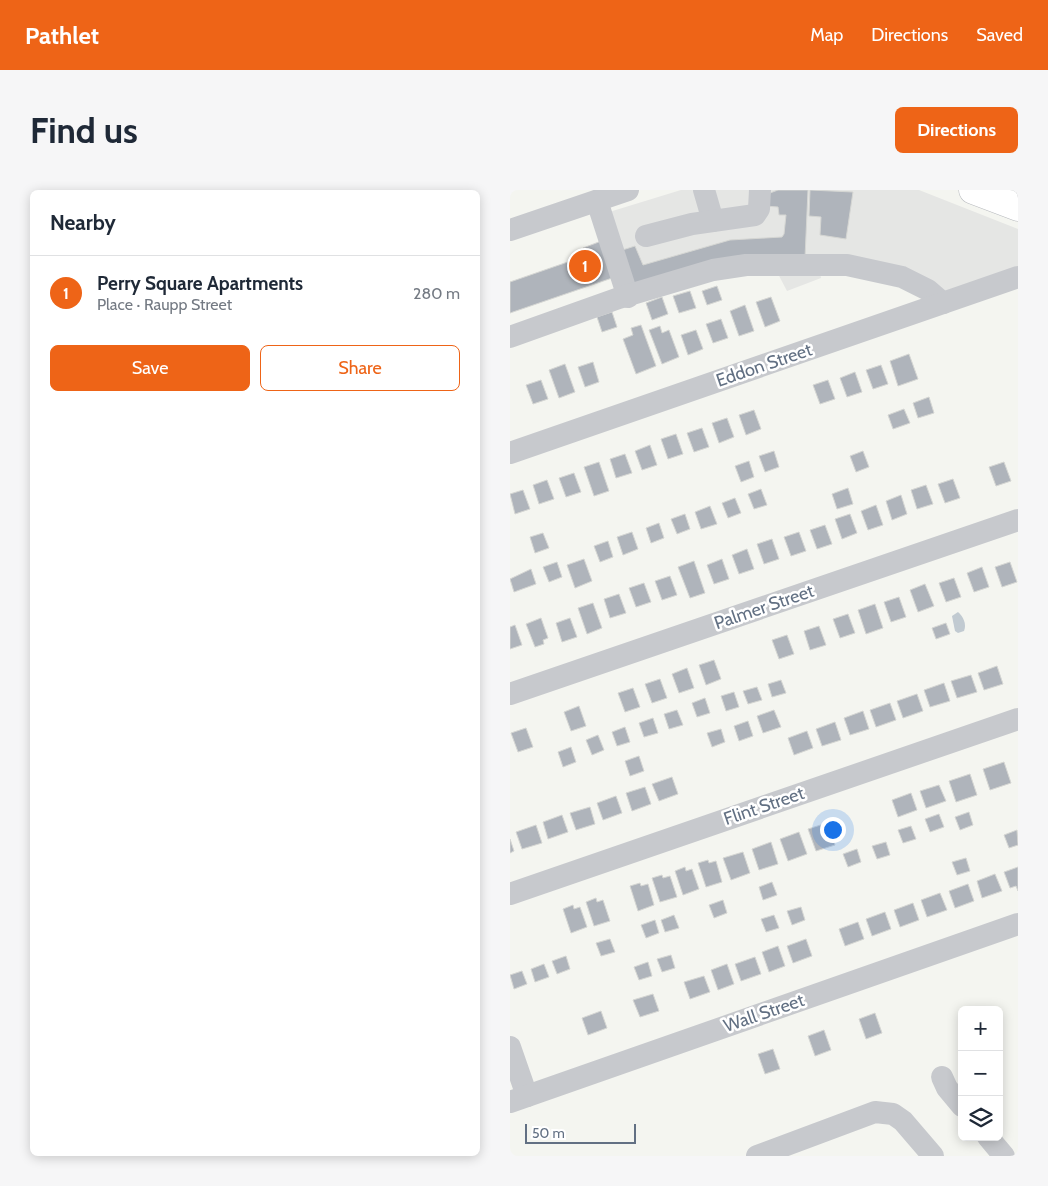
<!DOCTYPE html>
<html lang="en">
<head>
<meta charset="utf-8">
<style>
	:root { --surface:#fff; --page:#f6f6f7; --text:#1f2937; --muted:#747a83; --line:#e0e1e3; --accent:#ee6417 }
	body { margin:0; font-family:Cabin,sans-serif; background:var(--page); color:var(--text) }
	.controls { position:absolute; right:15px; bottom:15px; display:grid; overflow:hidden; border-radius:8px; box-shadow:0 2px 12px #0003 }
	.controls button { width:45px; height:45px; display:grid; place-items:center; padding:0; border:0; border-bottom:1px solid var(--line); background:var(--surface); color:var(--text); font:25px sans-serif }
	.scale { position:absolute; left:15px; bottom:12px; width:111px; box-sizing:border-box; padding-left:5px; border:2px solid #627083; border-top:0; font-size:14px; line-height:18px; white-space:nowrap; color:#627083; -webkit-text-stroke:4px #fff; paint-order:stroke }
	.you { position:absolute; left:322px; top:639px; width:18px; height:18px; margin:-12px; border:4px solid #fff; border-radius:50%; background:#1a73e8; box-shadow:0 0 0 8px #1a73e833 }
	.badge { display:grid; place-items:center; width:32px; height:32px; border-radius:50%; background:var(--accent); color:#fff; font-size:16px; font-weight:700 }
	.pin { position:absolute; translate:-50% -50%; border:2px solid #fff; box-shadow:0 1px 5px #0006 }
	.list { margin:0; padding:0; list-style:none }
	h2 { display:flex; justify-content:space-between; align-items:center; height:65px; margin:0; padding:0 20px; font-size:21px }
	h2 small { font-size:16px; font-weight:400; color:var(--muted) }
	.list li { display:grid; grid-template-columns:32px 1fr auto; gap:15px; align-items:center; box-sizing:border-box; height:75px; padding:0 20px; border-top:1px solid var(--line) }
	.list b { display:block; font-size:19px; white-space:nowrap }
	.list p { margin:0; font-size:16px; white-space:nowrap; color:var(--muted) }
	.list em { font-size:16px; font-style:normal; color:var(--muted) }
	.actions { display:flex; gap:10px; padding:15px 20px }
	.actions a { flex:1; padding:11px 0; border:1px solid var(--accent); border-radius:8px; text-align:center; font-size:18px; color:var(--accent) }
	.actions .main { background:var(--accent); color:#fff }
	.icon { flex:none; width:28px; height:28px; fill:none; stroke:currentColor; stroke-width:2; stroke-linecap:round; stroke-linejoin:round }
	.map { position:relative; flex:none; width:508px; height:966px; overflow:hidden; border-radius:8px }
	header { display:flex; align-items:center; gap:30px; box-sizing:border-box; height:70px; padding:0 25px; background:var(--accent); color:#fff }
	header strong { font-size:24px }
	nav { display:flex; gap:28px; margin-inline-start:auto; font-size:18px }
	.intro { display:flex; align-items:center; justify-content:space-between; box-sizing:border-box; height:120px; padding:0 30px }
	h1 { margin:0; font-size:35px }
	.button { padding:12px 22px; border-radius:8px; background:var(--accent); color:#fff; font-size:18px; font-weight:700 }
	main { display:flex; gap:30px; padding:0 30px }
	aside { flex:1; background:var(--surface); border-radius:8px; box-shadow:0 2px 12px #0003 }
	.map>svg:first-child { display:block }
</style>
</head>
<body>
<header>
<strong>Pathlet</strong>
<nav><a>Map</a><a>Directions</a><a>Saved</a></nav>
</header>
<div class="intro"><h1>Find us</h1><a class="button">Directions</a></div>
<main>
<aside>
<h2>Nearby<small></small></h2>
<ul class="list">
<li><span class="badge">1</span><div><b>Perry Square Apartments</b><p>Place · Raupp Street</p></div><em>280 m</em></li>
</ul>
<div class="actions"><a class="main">Save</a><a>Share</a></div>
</aside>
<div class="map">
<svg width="508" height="966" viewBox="0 0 508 966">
	<rect width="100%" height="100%" fill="#f4f5f0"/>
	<polygon fill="#e5e6e4" points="171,0 409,0 508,39 508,77 417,107 402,97 309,79 311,88 277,101 266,80 199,89 124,113 96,23"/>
	<path fill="#c1cad1" d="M 448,422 C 453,426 457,434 454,441 L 448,443 L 445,441 L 442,426 Z"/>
	<g fill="#afb4bb" stroke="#d5d6d3">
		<polygon points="268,0 298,0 295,68 121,103 106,62 125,56 133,75 220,50 272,47 274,44 276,25 269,25 268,17 255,16 260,3"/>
		<polygon points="300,0 343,2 336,49 310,45 311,27 299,26"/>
		<polygon points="94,50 108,86 0,123 0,92 75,66 73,58"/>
		<polygon points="207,96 212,110 197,115 192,101"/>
		<polygon points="180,101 186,118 169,123 163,106"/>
		<polygon points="152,107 158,124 142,130 136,113"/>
		<polygon points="261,107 270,131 255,137 246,112"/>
		<polygon points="235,115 244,141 229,146 220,121"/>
		<polygon points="102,122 107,137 92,142 87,127"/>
		<polygon points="211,129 218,148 203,153 196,134"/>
		<polygon points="131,135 146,176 126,184 113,149 123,145 121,138"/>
		<polygon points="150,136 152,143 159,140 169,167 152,174 139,140"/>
		<polygon points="186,140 193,159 178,165 171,145"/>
		<polygon points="399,164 408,189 388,196 380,171"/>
		<polygon points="83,172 89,192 75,197 68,177"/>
		<polygon points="55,174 65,202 49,208 39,180"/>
		<polygon points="371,175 378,194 363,199 356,180"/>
		<polygon points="345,182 352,202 337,207 330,188"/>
		<polygon points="31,190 38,209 23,214 16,195"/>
		<polygon points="318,190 325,209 310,214 303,195"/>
		<polygon points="419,207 424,223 408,228 403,213"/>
		<polygon points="394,219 400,233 383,239 378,225"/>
		<polygon points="244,220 251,239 236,245 229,225"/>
		<polygon points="217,228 224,247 209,253 202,233"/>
		<polygon points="192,238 199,257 184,262 177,243"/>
		<polygon points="166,244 173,264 158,269 151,249"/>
		<polygon points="140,255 147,275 132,280 125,261"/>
		<polygon points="264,261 269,277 255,282 249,266"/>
		<polygon points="353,261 359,277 346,282 340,266"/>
		<polygon points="115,264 122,283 106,288 100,269"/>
		<polygon points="239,271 244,287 231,292 225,276"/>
		<polygon points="89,272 99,301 84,306 74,277"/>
		<polygon points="494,272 501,291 486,296 479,277"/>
		<polygon points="64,283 71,302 56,307 49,288"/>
		<polygon points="443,289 450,308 435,313 428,294"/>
		<polygon points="37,290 44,309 29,314 23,295"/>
		<polygon points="416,295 423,314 407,319 401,300"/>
		<polygon points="338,298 343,314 327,319 322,304"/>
		<polygon points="251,299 257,315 244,319 238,304"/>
		<polygon points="13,300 20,319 5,324 0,304"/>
		<polygon points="391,305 397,324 382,330 376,311"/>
		<polygon points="225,308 231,323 218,328 212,313"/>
		<polygon points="366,315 373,335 358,340 351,321"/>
		<polygon points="200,316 207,334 191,339 185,322"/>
		<polygon points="175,324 180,339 167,344 161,329"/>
		<polygon points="340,324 347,343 332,349 325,329"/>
		<polygon points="149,333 154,348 141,353 136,338"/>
		<polygon points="315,335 322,354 307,359 300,340"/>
		<polygon points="122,342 128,359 113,365 107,347"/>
		<polygon points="289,342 296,361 281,366 274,347"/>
		<polygon points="33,343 39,358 25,363 20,347"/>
		<polygon points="262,349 269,369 254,374 247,354"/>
		<polygon points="98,351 103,367 90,372 84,356"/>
		<polygon points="237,359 244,379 229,384 222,365"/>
		<polygon points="74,369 82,391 65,398 57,375"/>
		<polygon points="212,369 219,389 204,394 197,375"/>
		<polygon points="184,371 195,403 180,408 168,377"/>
		<polygon points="47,372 52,387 39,392 33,377"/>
		<polygon points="500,372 507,392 492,397 485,377"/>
		<polygon points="472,377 479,397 464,402 457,383"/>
		<polygon points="21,379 26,394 4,402 0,389"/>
		<polygon points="160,386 167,405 152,410 145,391"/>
		<polygon points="444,388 451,407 436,412 429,393"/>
		<polygon points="134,393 141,412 126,417 119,398"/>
		<polygon points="415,394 424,416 408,422 400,400"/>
		<polygon points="109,404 116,423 100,428 94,409"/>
		<polygon points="389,407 396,427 381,432 374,412"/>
		<polygon points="83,413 92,438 77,444 68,418"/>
		<polygon points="365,414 373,438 356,444 348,420"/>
		<polygon points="338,424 345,443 330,448 323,429"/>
		<polygon points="31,428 38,448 33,450 34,454 25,457 16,434"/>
		<polygon points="60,428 67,447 52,452 46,433"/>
		<polygon points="436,433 440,444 426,449 422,438"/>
		<polygon points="5,435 12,455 0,459 0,437"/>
		<polygon points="309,436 316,455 300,460 294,441"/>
		<polygon points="277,445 284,464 269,469 262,450"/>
		<polygon points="204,470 211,489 196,495 189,475"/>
		<polygon points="487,476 493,494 474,500 468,483"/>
		<polygon points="177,478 184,498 169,503 162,484"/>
		<polygon points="461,485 467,502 447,508 441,491"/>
		<polygon points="150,489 157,508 142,513 135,494"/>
		<polygon points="271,490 276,503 262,507 258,494"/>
		<polygon points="434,493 440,511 420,517 414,500"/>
		<polygon points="247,497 252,510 238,514 233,501"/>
		<polygon points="123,498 130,517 115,522 108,503"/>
		<polygon points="224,502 229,517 216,521 211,506"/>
		<polygon points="407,504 413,521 393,528 387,511"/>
		<polygon points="195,508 200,523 187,527 182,513"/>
		<polygon points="380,513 386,530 366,537 360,520"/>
		<polygon points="69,516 76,536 61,541 54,522"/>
		<polygon points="167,520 173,535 159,539 154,524"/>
		<polygon points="264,520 271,537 253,543 247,526"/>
		<polygon points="353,521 359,539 340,545 334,528"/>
		<polygon points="143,528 148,543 134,547 129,533"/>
		<polygon points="238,531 243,546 229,551 224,536"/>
		<polygon points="325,532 331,550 312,556 306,539"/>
		<polygon points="115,537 120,552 107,556 102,542"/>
		<polygon points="16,538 23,557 8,562 1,543"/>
		<polygon points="211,539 215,552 202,557 197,543"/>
		<polygon points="297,541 303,558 284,565 278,548"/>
		<polygon points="88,545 94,560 82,565 76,550"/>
		<polygon points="61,557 66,572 53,577 48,562"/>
		<polygon points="129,566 134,581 120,586 115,571"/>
		<polygon points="494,572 501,593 480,600 473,579"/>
		<polygon points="460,584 467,605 446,612 439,591"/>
		<polygon points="162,587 168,604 149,611 142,594"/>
		<polygon points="429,595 436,611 416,618 410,601"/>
		<polygon points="135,597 141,614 122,621 116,603"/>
		<polygon points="401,603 407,620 388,627 382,610"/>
		<polygon points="106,606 112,623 93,630 87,613"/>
		<polygon points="80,617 85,634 66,640 60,623"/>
		<polygon points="459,622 463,635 450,640 445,627"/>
		<polygon points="429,624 434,637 420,642 415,629"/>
		<polygon points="52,625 58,642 38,649 33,632"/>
		<polygon points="317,633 325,655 306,661 298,639"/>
		<polygon points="26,635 32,653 12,659 6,642"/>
		<polygon points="401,636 406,649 393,653 388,640"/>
		<polygon points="507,640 508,655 499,658 494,645"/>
		<polygon points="289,642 297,664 278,671 270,649"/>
		<polygon points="0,649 4,661 0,663"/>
		<polygon points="261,652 268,674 249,680 242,659"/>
		<polygon points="376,652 380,665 367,669 362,656"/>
		<polygon points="347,659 351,672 338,677 333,664"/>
		<polygon points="233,662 240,683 221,690 213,668"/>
		<polygon points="456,668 460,681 447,685 442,672"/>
		<polygon points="198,670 199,673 206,671 212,692 196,697 188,673"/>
		<polygon points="175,677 176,681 182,679 189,699 173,705 165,681"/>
		<polygon points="508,677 508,701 506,696 500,698 494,682"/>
		<polygon points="485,684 492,701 472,708 467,691"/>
		<polygon points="152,685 153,688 160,686 167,707 150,712 142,688"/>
		<polygon points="262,692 267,705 253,710 249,697"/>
		<polygon points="130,693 131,696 138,694 144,715 128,721 120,696"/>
		<polygon points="458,694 464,711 445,718 439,701"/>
		<polygon points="430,703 437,720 417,727 411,710"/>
		<polygon points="86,708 87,712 93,710 100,731 84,736 76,712"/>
		<polygon points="213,710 217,723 204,728 199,715"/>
		<polygon points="403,713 409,730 390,737 384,720"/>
		<polygon points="63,715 64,719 70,717 77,737 61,743 53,719"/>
		<polygon points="291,717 295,730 282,735 277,721"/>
		<polygon points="375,722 381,739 362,746 356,729"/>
		<polygon points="164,725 169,738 155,742 151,730"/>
		<polygon points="264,725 269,738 256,742 251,729"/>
		<polygon points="145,730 149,743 136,748 131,735"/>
		<polygon points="348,732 354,749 335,756 329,739"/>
		<polygon points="100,749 105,762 91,766 86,753"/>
		<polygon points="296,749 302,766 283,773 277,756"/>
		<polygon points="268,756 275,776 259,782 252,762"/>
		<polygon points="161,765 165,778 152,782 147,769"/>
		<polygon points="56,766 60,779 47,784 42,771"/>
		<polygon points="245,767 251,784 231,791 225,774"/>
		<polygon points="138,772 142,786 129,790 124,777"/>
		<polygon points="34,774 39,787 25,792 21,779"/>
		<polygon points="217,774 224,794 208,800 201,780"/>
		<polygon points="12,781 17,794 4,799 0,785"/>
		<polygon points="194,786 200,802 180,809 174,792"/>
		<polygon points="143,804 149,821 130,827 123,810"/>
		<polygon points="91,821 97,838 78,845 72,828"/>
		<polygon points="365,823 372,843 356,849 349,829"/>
		<polygon points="314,840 321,860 305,866 298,846"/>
		<polygon points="263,859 270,879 255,884 248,864"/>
	</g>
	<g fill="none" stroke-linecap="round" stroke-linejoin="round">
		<g stroke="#b7babe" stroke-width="29">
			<polyline id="major" points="463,0 508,17"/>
		</g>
		<g stroke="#c7c9cd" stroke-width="22">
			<polyline points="194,0 203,31"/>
			<polyline points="87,11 118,107"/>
			<polyline points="0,40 118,0"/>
			<polyline points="136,46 182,34 245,25 249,19 250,0"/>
			<polyline points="0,147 109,108 203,80 236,75 337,75 392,87 418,100 433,113"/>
			<polyline points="0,263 508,87"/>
			<polyline points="0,504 508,330"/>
			<polyline points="0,704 508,529"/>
			<polyline points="0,857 17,906"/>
			<polyline points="432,887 437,898 452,916"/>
			<polyline points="0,912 508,734"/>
			<polyline points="478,947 494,966"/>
			<polyline points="247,966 365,922 383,924 393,931 423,966"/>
		</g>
		<use href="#major" stroke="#fff" stroke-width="28"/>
	</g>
	<g text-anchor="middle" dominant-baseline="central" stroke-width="5" stroke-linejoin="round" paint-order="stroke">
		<g font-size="18" fill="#627083" stroke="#fff">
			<text transform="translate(254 175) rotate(-19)">Eddon Street</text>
			<text transform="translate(254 417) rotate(-19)">Palmer Street</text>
			<text transform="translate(254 616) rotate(-19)">Flint Street</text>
			<text transform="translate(254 823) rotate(-19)">Wall Street</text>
		</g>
	</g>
</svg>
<div class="controls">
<button>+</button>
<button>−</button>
<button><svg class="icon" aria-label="layers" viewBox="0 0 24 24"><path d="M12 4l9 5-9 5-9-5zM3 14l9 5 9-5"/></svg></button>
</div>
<div class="scale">50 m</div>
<div class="you"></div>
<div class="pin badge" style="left:75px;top:76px">1</div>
</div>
</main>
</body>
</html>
